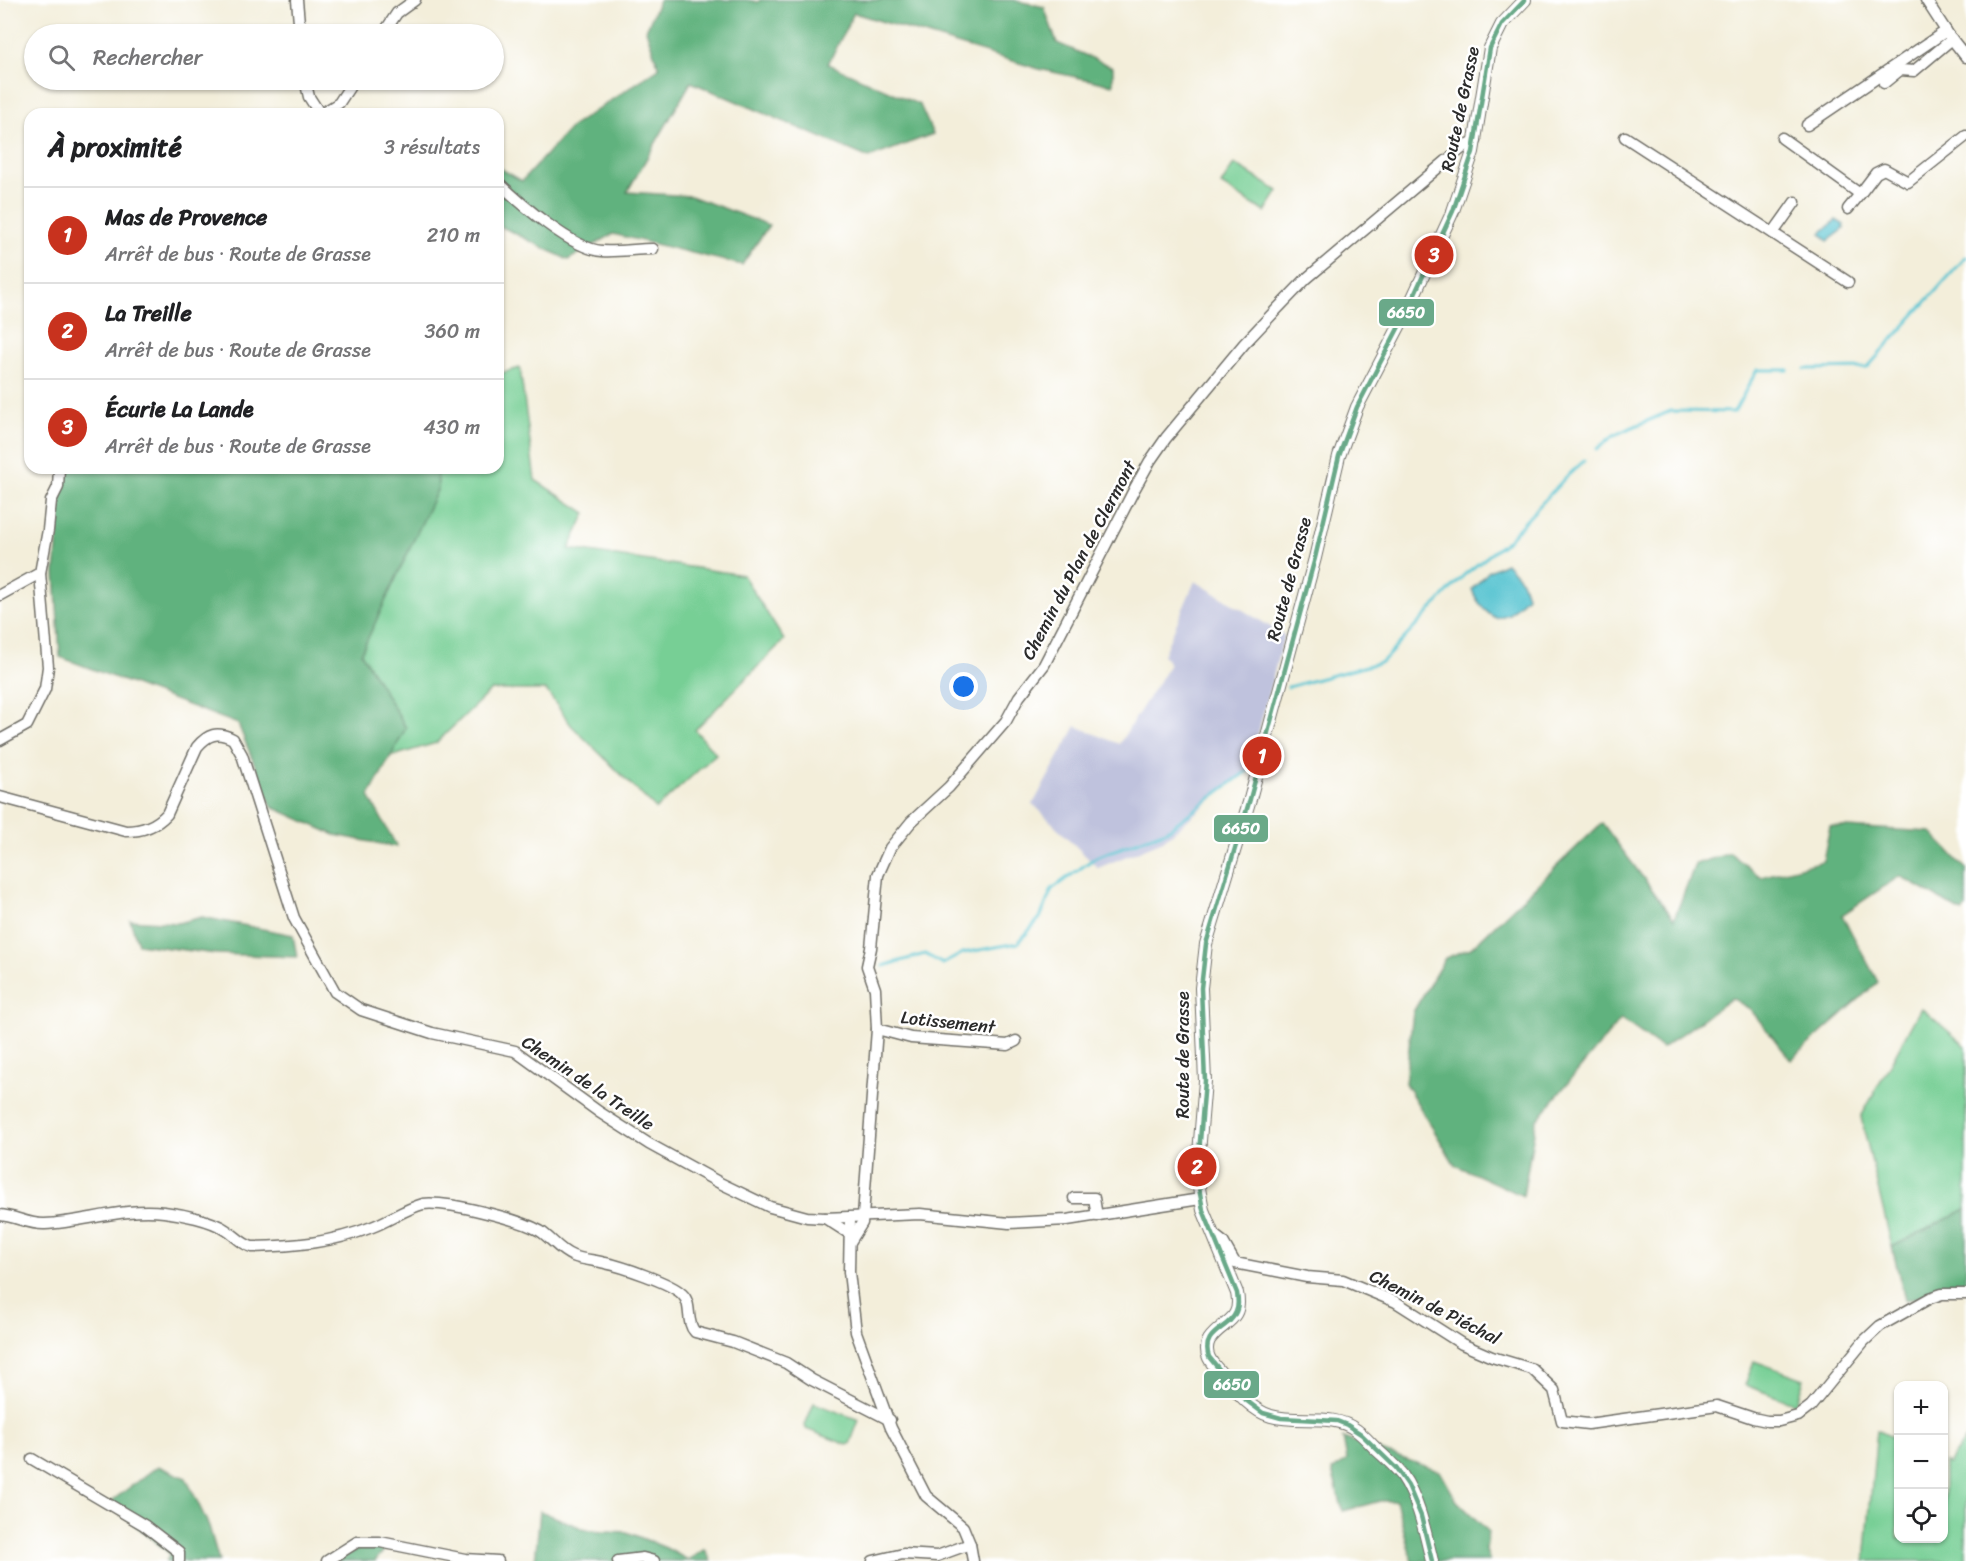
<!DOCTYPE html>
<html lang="fr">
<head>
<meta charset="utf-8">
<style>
	:root { --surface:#fff; --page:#f6f6f6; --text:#202124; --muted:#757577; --line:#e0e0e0; --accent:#c8321e }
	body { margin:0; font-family:Sriracha,sans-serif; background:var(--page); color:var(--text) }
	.controls { position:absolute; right:18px; bottom:18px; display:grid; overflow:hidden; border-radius:12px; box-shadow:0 2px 4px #0004 }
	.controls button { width:54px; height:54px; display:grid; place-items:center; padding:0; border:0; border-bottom:2px solid var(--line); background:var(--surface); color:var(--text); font:30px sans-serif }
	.you { position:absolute; left:964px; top:687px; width:21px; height:21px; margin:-15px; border:4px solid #fff; border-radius:50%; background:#1a73e8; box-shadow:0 0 0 9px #1a73e833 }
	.badge { display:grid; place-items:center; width:39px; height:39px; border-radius:50%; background:var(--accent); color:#fff; font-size:20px; font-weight:700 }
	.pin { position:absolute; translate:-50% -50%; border:3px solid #fff; box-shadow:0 2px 6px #0006 }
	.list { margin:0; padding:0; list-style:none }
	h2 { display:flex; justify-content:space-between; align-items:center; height:78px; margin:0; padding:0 24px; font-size:26px }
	h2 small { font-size:20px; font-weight:400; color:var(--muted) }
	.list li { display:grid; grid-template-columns:39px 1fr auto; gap:18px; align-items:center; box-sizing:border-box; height:96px; padding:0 24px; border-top:2px solid var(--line) }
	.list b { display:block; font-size:22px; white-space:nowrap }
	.list p { margin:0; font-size:20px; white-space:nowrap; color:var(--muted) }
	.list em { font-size:20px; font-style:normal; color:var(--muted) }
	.icon { flex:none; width:33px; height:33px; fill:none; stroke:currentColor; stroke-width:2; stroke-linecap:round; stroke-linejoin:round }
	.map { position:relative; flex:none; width:1966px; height:1561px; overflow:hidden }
	.search { position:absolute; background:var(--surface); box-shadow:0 2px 4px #0004; left:24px; top:24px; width:480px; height:66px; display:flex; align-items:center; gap:15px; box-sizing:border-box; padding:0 21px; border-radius:33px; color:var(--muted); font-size:22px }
	.panel { position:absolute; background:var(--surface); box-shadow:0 2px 4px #0004; left:24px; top:108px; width:480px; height:366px; border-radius:18px }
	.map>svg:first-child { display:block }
</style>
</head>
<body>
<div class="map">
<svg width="1966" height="1561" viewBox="0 0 1966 1561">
	<rect width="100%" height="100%" fill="#fff"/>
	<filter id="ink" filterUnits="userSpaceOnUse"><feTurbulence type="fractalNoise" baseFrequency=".0167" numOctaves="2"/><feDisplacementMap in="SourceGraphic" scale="12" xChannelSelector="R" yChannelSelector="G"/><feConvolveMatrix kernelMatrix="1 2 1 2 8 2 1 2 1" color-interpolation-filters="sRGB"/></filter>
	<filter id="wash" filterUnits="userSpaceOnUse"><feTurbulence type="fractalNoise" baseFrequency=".008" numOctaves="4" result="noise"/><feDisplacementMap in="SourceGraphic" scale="24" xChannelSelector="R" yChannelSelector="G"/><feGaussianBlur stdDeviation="1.35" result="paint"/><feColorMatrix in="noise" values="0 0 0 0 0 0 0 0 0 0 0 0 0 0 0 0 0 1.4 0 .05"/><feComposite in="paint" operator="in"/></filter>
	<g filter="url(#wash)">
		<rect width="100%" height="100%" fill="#f3eeda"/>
		<polygon fill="#bfc2dd" points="1195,581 1284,635 1254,748 1247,769 1163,841 1098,868 1033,804 1076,726 1119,744 1170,664 1163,655"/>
		<g fill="#77cf95" stroke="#517d60" stroke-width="1.5">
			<polygon points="1234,164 1278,191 1265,212 1221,185"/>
			<polygon points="520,368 535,480 586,513 569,549 743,575 784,640 695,730 716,754 656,809 571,725 546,690 491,690 436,743 390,757 406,728 361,653 438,488 437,468 498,468 498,374"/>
			<polygon points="1921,1008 1966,1046 1966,1209 1892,1247 1861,1117"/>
			<polygon points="1754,1361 1804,1379 1796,1404 1745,1385"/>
			<polygon points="814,1403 859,1420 850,1444 847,1445 806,1429 805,1425"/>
			<polygon points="1877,1430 1898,1440 1898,1538 1944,1538 1944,1462 1948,1464 1966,1439 1966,1561 1865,1561"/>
		</g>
		<g fill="#61b27e" stroke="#466e54" stroke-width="1.5">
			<polygon points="659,0 746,0 758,2 760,0 1013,0 1044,7 1057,43 1113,67 1113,85 1039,69 854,13 828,64 920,105 933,134 869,158 691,82 627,192 691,196 769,225 742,265 613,234 568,260 498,225 498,167 522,181 571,127 659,68 646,30"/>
			<polygon points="63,468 437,468 438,488 361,653 406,728 369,796 397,847 335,835 272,807 238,724 60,657 55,573"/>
			<polygon points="1602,823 1674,919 1695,864 1730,853 1761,877 1823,861 1830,826 1931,832 1966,869 1966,908 1962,912 1900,876 1842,915 1878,982 1791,1060 1750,1009 1732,998 1662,1048 1621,1019 1536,1121 1523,1196 1455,1165 1405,1083 1413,1012 1445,958 1471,948"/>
			<polygon points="202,917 293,935 297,957 216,954 138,944 130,920 178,923"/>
			<polygon points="1966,1209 1966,1285 1905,1300 1892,1247"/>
			<polygon points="1343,1438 1440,1471 1457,1501 1488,1531 1486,1551 1490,1561 1412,1561 1396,1501 1380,1501 1343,1511 1332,1471 1347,1460"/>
			<polygon points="158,1466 186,1478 209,1526 219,1561 166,1561 170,1554 109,1503"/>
			<polygon points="540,1511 587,1530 627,1532 666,1548 688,1560 705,1549 711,1561 535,1561"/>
			<polygon points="365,1545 389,1545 375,1561 336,1561"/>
		</g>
		<g fill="#58c4d1" stroke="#42787e" stroke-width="1.5">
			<polygon points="1836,220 1844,225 1844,229 1828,241 1821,233"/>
			<path d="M 1506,563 L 1522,581 L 1527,596 L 1509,614 L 1496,618 C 1486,614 1475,599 1472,589 L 1489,571 Z"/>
		</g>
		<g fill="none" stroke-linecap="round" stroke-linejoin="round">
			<g stroke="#58c4d1" stroke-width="3">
				<polyline points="1805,369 1867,368 1966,257"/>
				<polyline points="1597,449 1614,435 1671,411 1734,412 1757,370 1788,370"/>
				<polyline points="1288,687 1382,662 1464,575 1507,541 1565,478 1584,461"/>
				<polyline points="883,966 925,954 943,964 963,953 1018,943 1040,918 1052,889 1096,857 1166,831 1250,769"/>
			</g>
		</g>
	</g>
	<g filter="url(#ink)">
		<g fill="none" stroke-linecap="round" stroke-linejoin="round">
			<g stroke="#716f68" stroke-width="13">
				<g id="minor">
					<polyline points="297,0 300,34"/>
					<polyline points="1926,0 1948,34 1966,57"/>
					<polyline points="383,34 397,13 415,0"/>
					<polyline points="305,80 309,97 320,114"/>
					<polyline points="1884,83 1900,70 1914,71 1952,39"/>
					<polyline points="321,114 339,103 354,80"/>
					<polyline points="1807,125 1946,31"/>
					<polyline points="1625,137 1848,282"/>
					<polyline points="1782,138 1860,194 1876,173 1884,169 1908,182 1966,136"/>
					<path d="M 498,182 C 520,203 572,249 602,251 C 618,252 636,249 653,249"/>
					<polyline points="1848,209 1860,194"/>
					<polyline points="1773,233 1795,202"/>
					<polyline points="0,595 40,573"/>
					<polyline points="0,740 27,725 45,689 48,667 40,573 48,530 51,501 58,487 59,468"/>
					<path d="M 0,797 L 126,831 C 143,831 156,826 167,814 L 197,747 C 208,734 217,731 233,739 L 242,755 L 294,918 L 335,992 L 361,1010 L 432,1033 L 515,1051 L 599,1112 L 649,1144 L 720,1183 L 770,1207 L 807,1217 L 825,1218 L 920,1214 L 1009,1223 L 1067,1220 L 1200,1199"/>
					<polyline points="877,1029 911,1038 1008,1045 1016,1041"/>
					<polyline points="1074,1198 1094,1198 1097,1216"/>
					<path d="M 0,1215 C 15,1216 30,1225 45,1224 C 85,1222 124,1207 164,1212 C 181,1214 212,1220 226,1230 C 236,1236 241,1244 252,1247 C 295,1246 331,1243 372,1227 C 390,1220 405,1209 423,1204 C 447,1201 519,1219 540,1231 C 551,1238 560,1251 573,1256 C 583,1260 594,1260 605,1263 C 621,1266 671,1283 682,1294 C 693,1304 685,1321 695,1332 L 733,1342 L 786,1363 L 812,1380 L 890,1420"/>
					<polyline points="825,1218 850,1234"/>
					<polyline points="850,1218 849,1272 856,1332 891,1428 926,1496 963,1527 970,1544 973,1561"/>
					<polyline points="1214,1235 1223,1242 1235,1263 1307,1277 1343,1280 1396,1302 1462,1344 1492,1357 1532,1369 1554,1390 1562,1421 1588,1424 1717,1406 1753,1418 1767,1421 1779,1421 1798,1416 1811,1406 1864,1341 1880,1326 1930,1298 1942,1294 1966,1294"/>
					<polyline points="850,1242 862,1223 863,1216 877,1029 875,989 867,966 871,948 878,875 890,848 911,822 949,787 1006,721 1019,697 1044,665 1135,488 1150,461 1166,438 1244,344 1277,309 1306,279 1446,161 1466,145 1476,141"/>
					<polyline points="32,1459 144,1525 179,1552 179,1561"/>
					<polyline points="327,1561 357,1542 380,1542 465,1559 498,1561"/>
					<polyline points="618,1561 643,1558 654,1561"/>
					<polyline points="873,1561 903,1554 937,1556 970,1544"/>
				</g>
			</g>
			<g stroke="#716f68" stroke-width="14">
				<path id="tertiary" d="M 1432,1561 C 1425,1532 1419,1500 1402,1475 C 1394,1465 1385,1457 1376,1449 C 1370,1443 1363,1435 1356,1430 C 1333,1412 1298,1424 1271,1416 C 1250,1410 1234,1388 1220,1372 C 1211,1363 1203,1353 1209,1340 C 1222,1321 1243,1322 1237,1293 L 1203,1210 L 1197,1177 L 1205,1081 L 1201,988 L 1206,944 L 1250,799 L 1315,558 L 1339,456 L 1357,407 L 1404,317 L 1453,211 L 1473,152 L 1490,48 L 1502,24 L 1525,0"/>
			</g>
			<use href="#minor" stroke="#fff" stroke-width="10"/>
			<use href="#tertiary" stroke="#fff" stroke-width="12"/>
			<g stroke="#fff" stroke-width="9">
				<path id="bus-1" d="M 1432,1561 L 1421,1516 L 1408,1485 L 1396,1468 L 1361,1434 L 1347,1425 L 1337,1421 L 1281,1418 L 1263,1413 L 1243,1398 L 1209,1357 C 1200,1331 1229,1330 1236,1312 C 1239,1306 1238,1300 1237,1293 L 1203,1210 L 1197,1177 L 1205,1081 L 1201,988 L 1206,944 L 1250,799 L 1315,558 L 1339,456 L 1357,407 L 1404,317 L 1453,211 L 1473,152 L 1490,48 L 1502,24 L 1525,0"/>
			</g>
			<use href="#bus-1" stroke="#6aa989" stroke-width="4.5"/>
		</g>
	</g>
	<g text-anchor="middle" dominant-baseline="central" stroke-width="5" stroke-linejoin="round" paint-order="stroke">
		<g font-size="18" fill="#2b2b2b" stroke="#fff">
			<text transform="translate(1460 109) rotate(-78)">Route de Grasse</text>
			<text transform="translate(1079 560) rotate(-62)">Chemin du Plan de Clermont</text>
			<text transform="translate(1289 579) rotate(-75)">Route de Grasse</text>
			<text transform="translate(948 1022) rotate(6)">Lotissement</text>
			<text transform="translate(1183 1055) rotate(-90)">Route de Grasse</text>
			<text transform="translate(588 1083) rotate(34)">Chemin de la Treille</text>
			<text transform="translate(1435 1307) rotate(27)">Chemin de Piéchal</text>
		</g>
	</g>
	<g stroke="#fff" stroke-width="2">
		<rect x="1378" y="298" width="57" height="29" rx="6" fill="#6aa989"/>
		<rect x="1213" y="814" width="56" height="29" rx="6" fill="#6aa989"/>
		<rect x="1203" y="1370" width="57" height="29" rx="6" fill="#6aa989"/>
	</g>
	<g font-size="16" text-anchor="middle" font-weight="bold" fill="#fff">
		<text x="1406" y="318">6650</text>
		<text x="1241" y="834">6650</text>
		<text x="1232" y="1390">6650</text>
	</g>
</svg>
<div class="controls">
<button>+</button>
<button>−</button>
<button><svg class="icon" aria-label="locate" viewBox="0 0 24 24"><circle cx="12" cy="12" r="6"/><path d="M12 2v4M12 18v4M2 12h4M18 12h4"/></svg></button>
</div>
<div class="you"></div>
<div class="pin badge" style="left:1262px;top:756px">1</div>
<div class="pin badge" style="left:1197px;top:1167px">2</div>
<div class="pin badge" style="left:1434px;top:255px">3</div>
<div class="search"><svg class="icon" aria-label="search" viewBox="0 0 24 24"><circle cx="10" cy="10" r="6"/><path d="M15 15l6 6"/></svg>Rechercher</div>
<section class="panel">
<h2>À proximité<small>3 résultats</small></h2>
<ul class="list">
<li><span class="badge">1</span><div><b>Mas de Provence</b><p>Arrêt de bus · Route de Grasse</p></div><em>210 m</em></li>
<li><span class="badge">2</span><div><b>La Treille</b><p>Arrêt de bus · Route de Grasse</p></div><em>360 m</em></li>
<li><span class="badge">3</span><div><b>Écurie La Lande</b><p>Arrêt de bus · Route de Grasse</p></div><em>430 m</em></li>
</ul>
</section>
</div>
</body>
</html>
